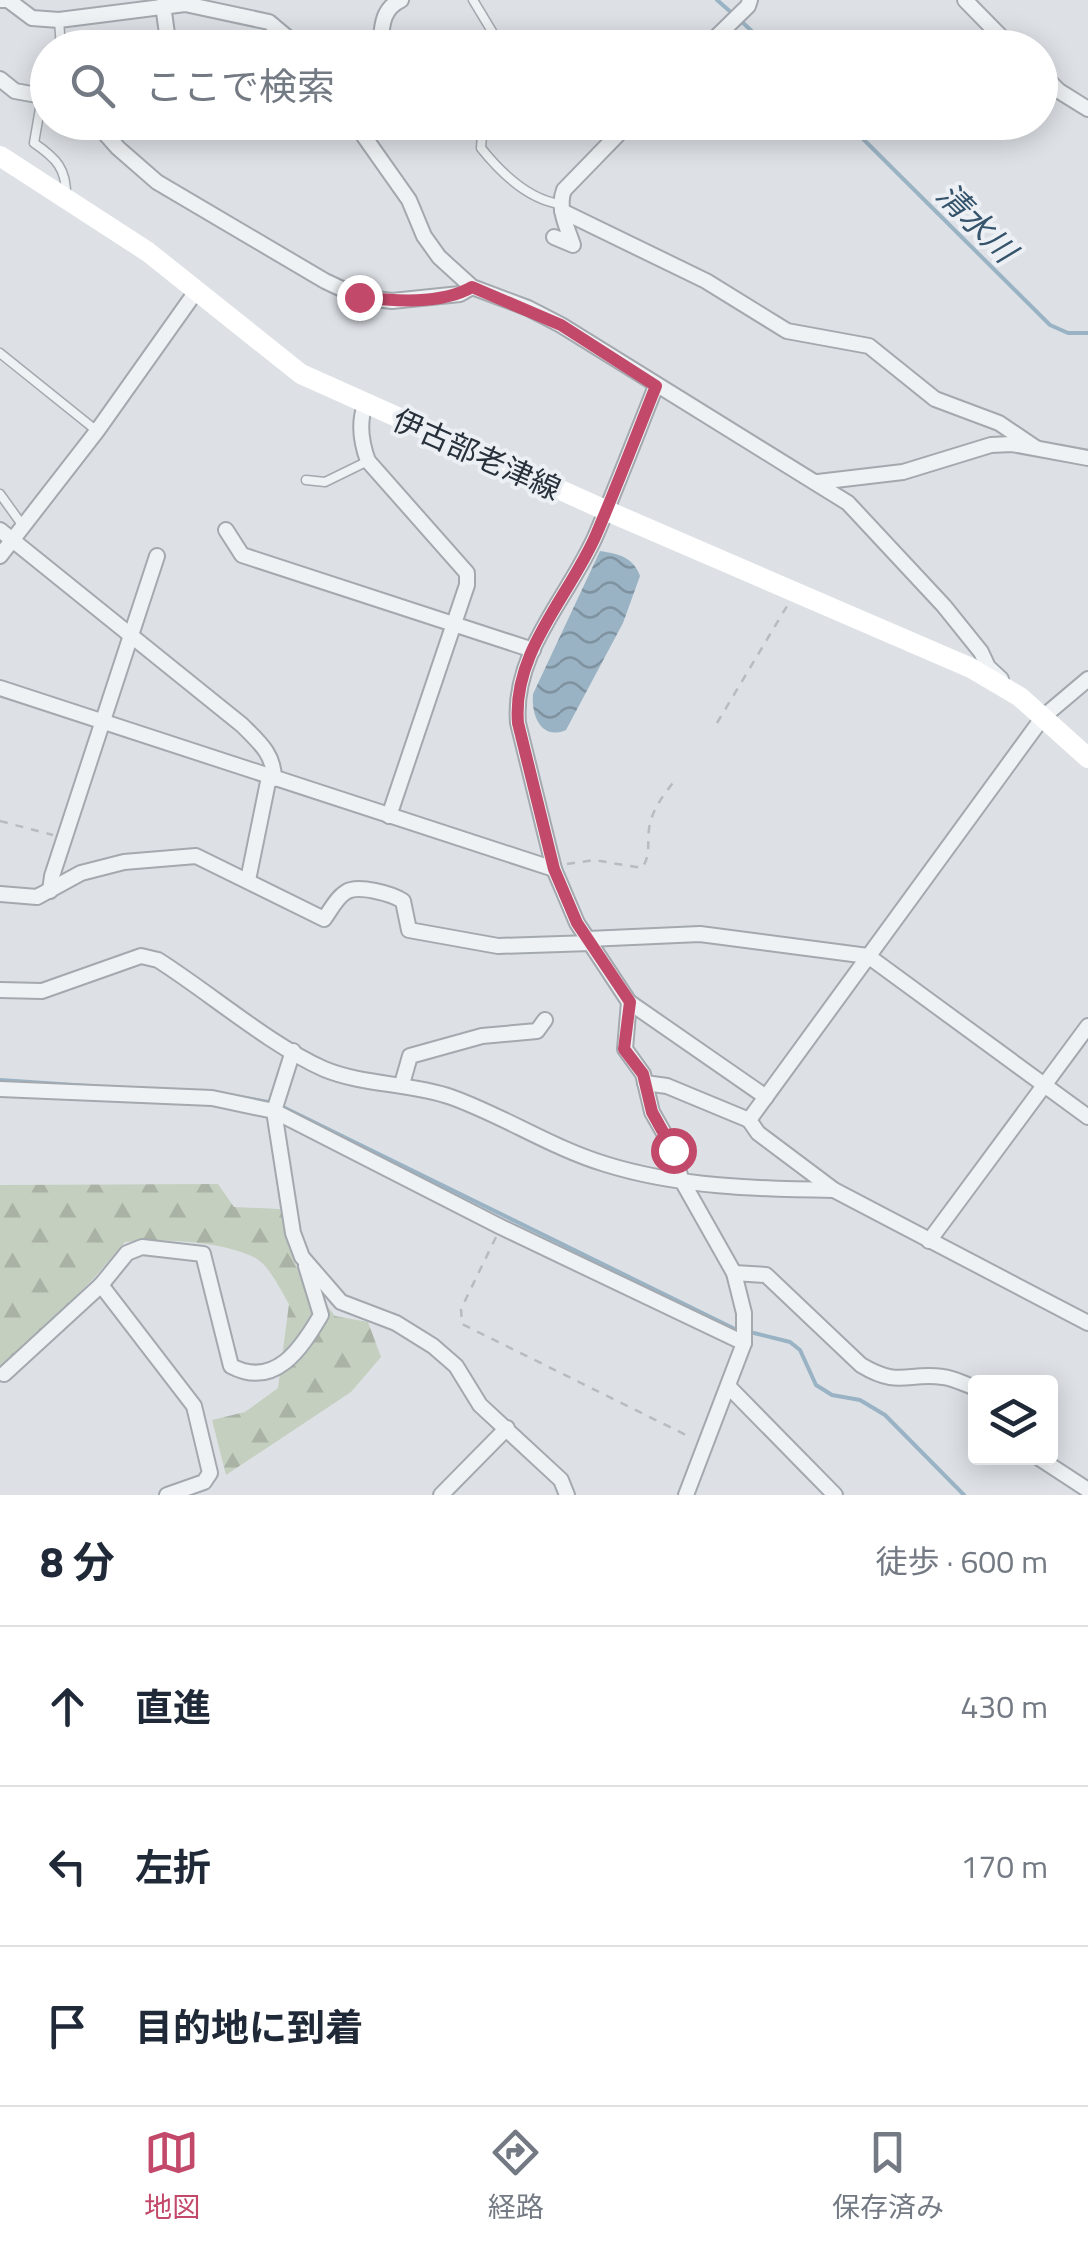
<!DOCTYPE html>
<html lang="ja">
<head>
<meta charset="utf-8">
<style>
	:root { --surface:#fff; --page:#f6f6f7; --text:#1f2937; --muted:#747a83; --line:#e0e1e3; --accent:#c3496a }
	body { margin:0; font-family:"Titillium Web","Noto Sans JP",sans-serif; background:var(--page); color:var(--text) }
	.controls { position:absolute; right:30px; bottom:30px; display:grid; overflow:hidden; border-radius:10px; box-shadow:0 5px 25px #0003 }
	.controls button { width:90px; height:90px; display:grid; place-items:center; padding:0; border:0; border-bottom:2px solid var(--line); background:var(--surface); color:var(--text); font:50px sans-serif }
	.stop { position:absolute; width:30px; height:30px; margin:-22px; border:8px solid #c3496a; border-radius:50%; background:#fff }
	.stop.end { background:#c3496a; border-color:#fff; box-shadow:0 2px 10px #0008 }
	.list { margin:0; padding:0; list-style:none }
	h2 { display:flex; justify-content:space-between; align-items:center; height:130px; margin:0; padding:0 40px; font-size:42px }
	h2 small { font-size:32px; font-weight:400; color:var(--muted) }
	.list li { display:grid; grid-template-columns:65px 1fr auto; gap:30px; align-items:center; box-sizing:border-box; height:160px; padding:0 40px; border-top:2px solid var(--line) }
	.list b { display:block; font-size:38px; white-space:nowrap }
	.list em { font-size:32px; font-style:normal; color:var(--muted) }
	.icon { flex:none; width:55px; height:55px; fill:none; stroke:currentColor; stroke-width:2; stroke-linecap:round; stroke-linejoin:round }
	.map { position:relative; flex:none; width:1088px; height:1495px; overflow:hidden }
	.search { position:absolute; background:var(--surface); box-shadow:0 5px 25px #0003; left:30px; right:30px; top:30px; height:110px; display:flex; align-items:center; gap:25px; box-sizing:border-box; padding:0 35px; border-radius:55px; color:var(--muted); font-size:38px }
	.sheet { height:610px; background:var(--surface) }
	nav { display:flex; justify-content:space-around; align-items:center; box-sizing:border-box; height:140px; border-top:2px solid var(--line); background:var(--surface); font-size:28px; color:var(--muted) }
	nav a { display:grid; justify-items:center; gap:5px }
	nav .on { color:var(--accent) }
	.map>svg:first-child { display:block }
</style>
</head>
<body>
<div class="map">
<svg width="1088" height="1495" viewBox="0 0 1088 1495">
	<defs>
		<pattern id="forest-firs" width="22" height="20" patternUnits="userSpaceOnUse" patternTransform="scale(2.5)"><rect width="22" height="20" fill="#c5cfbf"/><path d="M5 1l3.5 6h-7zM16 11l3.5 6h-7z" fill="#a9b2a5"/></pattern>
		<pattern id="water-waves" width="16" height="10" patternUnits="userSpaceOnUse" patternTransform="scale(2.5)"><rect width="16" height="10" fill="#9ab3c4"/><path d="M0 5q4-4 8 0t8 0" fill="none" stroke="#7e92a0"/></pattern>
	</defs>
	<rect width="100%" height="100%" fill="#dde1e6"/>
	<path fill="url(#forest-firs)" d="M 218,1184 L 234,1207 L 280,1209 L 295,1264 L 335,1316 L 368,1322 L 381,1357 L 351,1392 L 226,1475 L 212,1420 L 245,1412 L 278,1388 L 289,1304 C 281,1291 270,1267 257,1259 C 227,1241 158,1238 125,1242 L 93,1279 L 0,1373 L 0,1185 Z"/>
	<path fill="url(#water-waves)" d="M 600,551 C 619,554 633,557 640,576 L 623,623 L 566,730 C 541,741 531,715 533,694 Z"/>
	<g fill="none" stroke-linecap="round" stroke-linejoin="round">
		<g stroke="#9ab3c4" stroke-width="4">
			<polyline points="717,0 733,14"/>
			<polyline points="740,20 770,48"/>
			<polyline points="846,122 1050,325 1068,333 1088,333"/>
			<polyline points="0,1080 104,1087"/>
			<polyline points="223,1094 268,1102"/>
			<polyline points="283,1107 737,1330"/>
			<polyline points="754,1333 790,1342 800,1350 816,1385 832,1395 860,1400 885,1415 964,1495"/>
		</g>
		<g stroke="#a3a9af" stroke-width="11">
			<g id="lane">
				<polyline points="473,0 502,48"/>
				<polyline points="59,20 61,48"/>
				<path d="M 42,97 L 34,143 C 56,158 67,169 66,197"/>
				<path d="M 483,122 L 481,148 C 501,173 528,200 561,204"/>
				<polyline points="0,353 97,431"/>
				<polyline points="306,480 325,482 368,461"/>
				<polyline points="0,494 23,526"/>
			</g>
		</g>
		<g stroke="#a3a9af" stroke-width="18">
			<g id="street">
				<polyline points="0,0 8,0 32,18 59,20 185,4 269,22 300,48"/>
				<polyline points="965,0 1012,48"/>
				<polyline points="163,5 169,48"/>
				<path d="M 380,48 C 382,28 381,9 401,0"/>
				<polyline points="705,48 748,6 750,0"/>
				<polyline points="1040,72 1059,91 1088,109"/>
				<polyline points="0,79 15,91 48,97"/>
				<polyline points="95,122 118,148 157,182 325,281 359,297 392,301 460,294 472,287"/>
				<polyline points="354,122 409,200 424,236 439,257 472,287 528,308 561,325 848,503 944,606 981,652 988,667 1001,679"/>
				<polyline points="562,211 706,281 787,331 869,346 935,399 999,423 1036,448"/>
				<path d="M 554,237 L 573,245 C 567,227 557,208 564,190 L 630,122"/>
				<path d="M 656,386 C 636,436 617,486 596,535 C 569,597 512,652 518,723 L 554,869 L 577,923 L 629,1002 L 625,1049 L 643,1074 L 652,1112 L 673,1149 L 681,1179 L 734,1273 L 744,1313 L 744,1343 L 686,1495"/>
				<path d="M 365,405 C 358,424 361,442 368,461 L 467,573 L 467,585 L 389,816"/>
				<polyline points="818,482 903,472 991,445 1012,444 1088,458"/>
				<path d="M 0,530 L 242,725 C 259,742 274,754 274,779"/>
				<polyline points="226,530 242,555 533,650"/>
				<polyline points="0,556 97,431 197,290"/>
				<polyline points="1088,679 1043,717 749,1120 758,1133 834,1190 1088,1323"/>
				<polyline points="0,688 554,869"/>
				<polyline points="248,880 269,777"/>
				<polyline points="50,891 52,876 157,556"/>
				<path d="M 0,894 L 37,897 L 81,873 L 124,862 L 196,856 L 324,919 C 330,911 337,897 346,892 C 358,884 392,894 403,901 L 409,930 L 498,946 L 591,943"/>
				<polyline points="588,939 700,934 868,956 1088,1117"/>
				<path d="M 0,990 L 42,991 L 141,956 L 158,960 C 210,993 270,1045 324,1069 C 362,1085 411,1083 451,1097 C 504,1116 552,1148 605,1164 C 678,1187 758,1189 833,1190"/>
				<polyline points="629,1002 766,1097"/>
				<polyline points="293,1051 274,1111 293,1233 302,1257 341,1302 396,1323 433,1346 456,1366 480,1405 561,1480 567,1495"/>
				<polyline points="645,1083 667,1086 749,1120"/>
				<polyline points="402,1084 410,1056 482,1036 537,1031 545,1020"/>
				<polyline points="0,1089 212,1098 274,1111 501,1227 744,1343"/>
				<polyline points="929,1241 1088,1026"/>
				<path d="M 734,1273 L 766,1275 L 861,1365 C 899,1388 907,1372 943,1377 C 954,1378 966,1385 976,1388"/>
				<path d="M 101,1285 L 127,1253 L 142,1247 L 203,1254 L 231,1366 C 275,1389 301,1349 321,1315 L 306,1266"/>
				<polyline points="4,1374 101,1285 194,1406 210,1473 204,1482 167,1495"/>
				<polyline points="729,1387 835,1495"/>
				<polyline points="1039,1458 1088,1490"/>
				<polyline points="441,1495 507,1428"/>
			</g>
		</g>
		<g stroke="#b7bcc0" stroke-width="2.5" stroke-dasharray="8 8" stroke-linecap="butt">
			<polyline points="717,723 787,606"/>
			<polyline points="0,821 53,835"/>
			<path d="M 567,864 L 594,860 L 642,868 C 651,855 647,844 649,829 C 652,809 663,796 675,780"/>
			<polyline points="496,1237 461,1309 462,1324 692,1438"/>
		</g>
		<use href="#lane" stroke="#eff2f4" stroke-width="8"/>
		<use href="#street" stroke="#eff2f4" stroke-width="14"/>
		<polyline stroke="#fff" stroke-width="20" points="0,156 148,252 301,374 605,510 971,668 1020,697 1088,758"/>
	</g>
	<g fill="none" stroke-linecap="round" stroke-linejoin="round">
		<path stroke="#c3496a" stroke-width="12" d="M 359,297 C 393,301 441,305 472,287 L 561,325 L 656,386 C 636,436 617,486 596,535 C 569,597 512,652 518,723 L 554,869 L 577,923 L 630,1002 L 624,1049 L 643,1074 L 652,1112 L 673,1150"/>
	</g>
	<g text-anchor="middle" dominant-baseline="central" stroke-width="8" stroke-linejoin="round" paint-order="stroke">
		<g font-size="30" fill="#28313b" stroke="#ecf0f4">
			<text transform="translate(477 454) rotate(24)">伊古部老津線</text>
		</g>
		<g font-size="32" font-style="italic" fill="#35546c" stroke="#ecf0f4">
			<text transform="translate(977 222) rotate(45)">清水川</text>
		</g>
	</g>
</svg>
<div class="controls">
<button><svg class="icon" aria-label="layers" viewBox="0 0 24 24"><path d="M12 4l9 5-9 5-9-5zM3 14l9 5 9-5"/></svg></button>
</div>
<div class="stop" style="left:673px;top:1150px"></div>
<div class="stop end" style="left:359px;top:297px"></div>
<div class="search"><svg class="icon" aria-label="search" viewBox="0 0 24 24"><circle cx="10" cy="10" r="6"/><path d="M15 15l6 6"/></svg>ここで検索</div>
</div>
<section class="sheet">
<h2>8 分<small>徒歩 · 600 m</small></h2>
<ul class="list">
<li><svg class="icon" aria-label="ahead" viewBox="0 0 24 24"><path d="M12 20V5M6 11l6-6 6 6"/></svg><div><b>直進</b></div><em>430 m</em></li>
<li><svg class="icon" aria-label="left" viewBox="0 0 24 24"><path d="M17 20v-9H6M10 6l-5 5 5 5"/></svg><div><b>左折</b></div><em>170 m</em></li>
<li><svg class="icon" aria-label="arrive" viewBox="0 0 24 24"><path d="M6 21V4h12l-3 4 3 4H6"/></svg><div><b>目的地に到着</b></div></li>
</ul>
</section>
<nav>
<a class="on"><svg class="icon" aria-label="map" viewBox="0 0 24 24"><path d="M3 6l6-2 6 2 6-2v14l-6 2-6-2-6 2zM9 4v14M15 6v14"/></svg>地図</a>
<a><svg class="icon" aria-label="directions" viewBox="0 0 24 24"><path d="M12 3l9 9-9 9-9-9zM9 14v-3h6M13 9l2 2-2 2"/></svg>経路</a>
<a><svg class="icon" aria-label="saved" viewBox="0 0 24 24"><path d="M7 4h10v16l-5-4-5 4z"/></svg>保存済み</a>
</nav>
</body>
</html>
